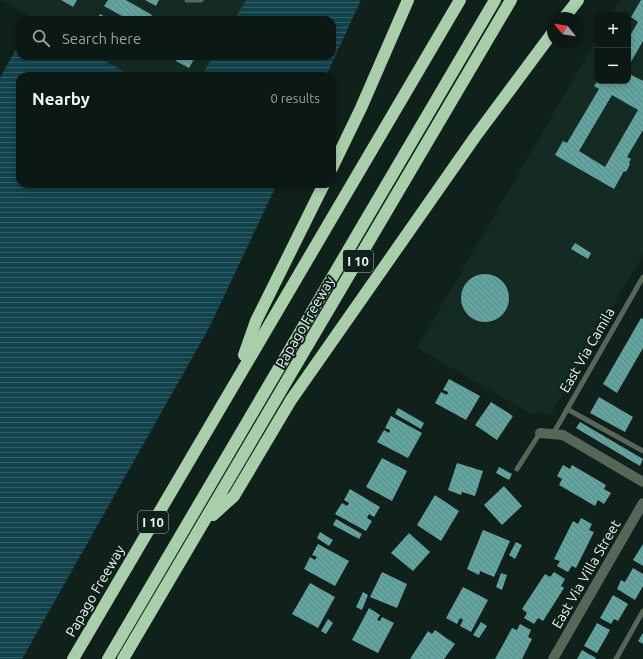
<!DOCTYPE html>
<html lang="en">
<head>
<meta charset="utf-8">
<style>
	:root { --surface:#0c1814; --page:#1a2522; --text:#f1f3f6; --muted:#9aa0a0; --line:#2c3734 }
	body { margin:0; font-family:Ubuntu,sans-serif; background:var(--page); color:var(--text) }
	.controls { position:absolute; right:12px; top:12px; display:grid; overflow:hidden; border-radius:8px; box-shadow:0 2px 6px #0003 }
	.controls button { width:36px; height:36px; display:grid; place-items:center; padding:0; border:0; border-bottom:1px solid var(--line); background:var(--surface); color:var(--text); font:20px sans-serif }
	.compass { position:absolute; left:547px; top:12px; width:36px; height:36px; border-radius:50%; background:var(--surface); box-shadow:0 2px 6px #0003; rotate:300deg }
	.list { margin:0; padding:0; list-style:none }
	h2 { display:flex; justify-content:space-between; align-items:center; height:52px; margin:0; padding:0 16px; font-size:17px }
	h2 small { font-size:13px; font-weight:400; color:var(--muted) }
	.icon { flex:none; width:22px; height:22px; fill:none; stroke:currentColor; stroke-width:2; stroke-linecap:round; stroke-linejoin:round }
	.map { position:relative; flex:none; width:643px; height:659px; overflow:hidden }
	.search { position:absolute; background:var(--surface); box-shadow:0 2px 6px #0003; left:16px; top:16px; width:320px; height:44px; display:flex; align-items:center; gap:10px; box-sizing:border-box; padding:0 14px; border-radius:12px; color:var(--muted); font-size:15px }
	.panel { position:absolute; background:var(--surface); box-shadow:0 2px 6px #0003; left:16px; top:72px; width:320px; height:116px; border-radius:12px }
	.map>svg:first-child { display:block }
</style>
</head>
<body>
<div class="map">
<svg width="643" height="659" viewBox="0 0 643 659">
	<defs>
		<pattern id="water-rules" width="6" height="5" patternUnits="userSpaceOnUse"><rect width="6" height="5" fill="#12434d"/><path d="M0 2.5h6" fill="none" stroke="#355f67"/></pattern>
		<pattern id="building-back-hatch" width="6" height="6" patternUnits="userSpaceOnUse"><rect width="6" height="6" fill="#64a4a0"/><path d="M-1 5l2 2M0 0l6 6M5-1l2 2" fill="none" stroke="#5b8986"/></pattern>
	</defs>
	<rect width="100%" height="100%" fill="#10201a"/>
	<g fill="#142b23">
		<polygon points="2,0 246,0 234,20 36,20"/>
		<polygon points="620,0 643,0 643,254 550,416 539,412 531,414 417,348 598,37 598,81 628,81 628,15 611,15"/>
		<polygon points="97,56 213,56 201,76 131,76"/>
	</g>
	<g fill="url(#water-rules)">
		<polygon points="246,0 361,0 326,76 201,76 213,56 332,56 332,20 234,20"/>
		<polygon points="20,42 20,56 97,56 131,76 20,76 20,184 277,184 209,328 22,659 0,659 0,78"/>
	</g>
	<g fill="url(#building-back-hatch)" fill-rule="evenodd">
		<polygon points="61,0 77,0 73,7"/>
		<polygon points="108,0 126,0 152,15 149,20 129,20 104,6"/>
		<polygon points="145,0 159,0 156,6"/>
		<polygon points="641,0 643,0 643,41 628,67 628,39 638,22 631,17"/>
		<polygon points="100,14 110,20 96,20"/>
		<polygon points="178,56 196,56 189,68 176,61"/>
		<path d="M 628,73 L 643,81 L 643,130 L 627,157 L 631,159 L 629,163 L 630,164 L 626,172 L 624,171 L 614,189 L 555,155 L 563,141 L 567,143 L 599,89 L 594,86 L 597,82 L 599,84 L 601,81 L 628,81 ZM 612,95 L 638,110 L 605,167 L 579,151 Z"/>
		<polygon points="575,243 591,253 588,259 571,249"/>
		<circle cx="485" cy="298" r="24"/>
		<polygon points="641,318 643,319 643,348 617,393 603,384"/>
		<polygon points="449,379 480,396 466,420 435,403 441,392 447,395 448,392 443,390"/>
		<polygon points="599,397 633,417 625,432 590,413"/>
		<polygon points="491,402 513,416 497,440 475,425"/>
		<polygon points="398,408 424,423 421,429 395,414"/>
		<polygon points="391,416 422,433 408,458 377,442 384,430 389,433 390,430 385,428"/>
		<polygon points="580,422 643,459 640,466 576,428"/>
		<polygon points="382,458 407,471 392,501 366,487"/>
		<polygon points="457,463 483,471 475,496 462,492 461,495 448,490"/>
		<polygon points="563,465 570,469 572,465 606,485 604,489 611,493 604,504 598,500 595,506 559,485 562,479 557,476"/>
		<polygon points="499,467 512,474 509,480 496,473"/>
		<polygon points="504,486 522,506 502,525 484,505"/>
		<polygon points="350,489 380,507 374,517 369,514 367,518 372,521 366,531 335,514 342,503 347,506 349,503 344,500"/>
		<polygon points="435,495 459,511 441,541 417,525"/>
		<polygon points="581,518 592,524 589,530 594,532 576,568 572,566 568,572 557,566 560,561 554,559 573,521 578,524"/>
		<polygon points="336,519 362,534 359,539 333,525"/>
		<polygon points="483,530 510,541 494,577 480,571 479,575 467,569"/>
		<polygon points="320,532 333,540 329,546 317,538"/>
		<polygon points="409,533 430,552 413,571 391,553"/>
		<polygon points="516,542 522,545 515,559 509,555"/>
		<polygon points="318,544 349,561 335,586 304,569 310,557 315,560 317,557 312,555"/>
		<polygon points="643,544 643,566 633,560"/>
		<polygon points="633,568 643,574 643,586 635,600 617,589 621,580 625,582"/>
		<polygon points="382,572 407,584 397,608 370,597"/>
		<polygon points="554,572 565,579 561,586 564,588 543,621 538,618 534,624 524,618 527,613 522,609 545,574 550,577"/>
		<polygon points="501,573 507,575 502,590 496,587"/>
		<polygon points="310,583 335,597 318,628 292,614"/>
		<polygon points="463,587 488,600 471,632 460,626 463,620 460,618 457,624 446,618"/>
		<polygon points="363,592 368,595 362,610 356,607"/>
		<polygon points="613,595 628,604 618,621 614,619 611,624 600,618"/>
		<polygon points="369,608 380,615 377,620 380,621 382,617 394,623 378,653 352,640"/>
		<polygon points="328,619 333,623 326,634 321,631"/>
		<polygon points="481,622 487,626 479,638 473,635"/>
		<polygon points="597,623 610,630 597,653 584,646"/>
		<polygon points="520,624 531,630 528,637 532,639 522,659 495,659 512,628 517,630"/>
		<polygon points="435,630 455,644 444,659 410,659 428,631 432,634"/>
		<polygon points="643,633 643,644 638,641"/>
		<polygon points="582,650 596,658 595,659 577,659"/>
	</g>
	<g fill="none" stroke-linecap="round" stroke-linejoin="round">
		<g stroke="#566657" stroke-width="5">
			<polyline points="187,0 201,0"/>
			<polyline points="567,409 643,451"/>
			<polyline points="553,434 643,277"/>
			<polyline points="517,469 540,433"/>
			<polyline points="616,659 643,611"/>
		</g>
		<g stroke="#566657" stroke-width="10">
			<polyline points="540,433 563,435 643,482"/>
			<polyline points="553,659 643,503"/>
		</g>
		<g stroke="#a8cfaa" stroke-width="12">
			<polyline points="564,18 578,0"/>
			<polyline points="332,168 361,108 408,0"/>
			<polyline points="244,355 256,321 324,184"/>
			<polyline points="213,515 234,496 291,400 475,137 553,32"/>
			<polyline points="73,659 460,0"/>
			<polyline points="108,659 495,0"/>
			<polyline points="123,659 511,0"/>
		</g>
	</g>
	<g text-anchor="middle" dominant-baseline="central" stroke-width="4" stroke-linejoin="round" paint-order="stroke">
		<g fill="#10201a" stroke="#a9b5b0" stroke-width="1">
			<rect x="343" y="250" width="30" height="22" rx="3"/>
			<rect x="138" y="511" width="30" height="22" rx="3"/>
		</g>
		<g font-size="13" font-weight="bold" fill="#ebf5f1">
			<text x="358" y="261">I 10</text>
			<text x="153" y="522">I 10</text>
		</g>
		<g font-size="14" fill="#ebf5f1" stroke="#10201a">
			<text transform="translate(305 322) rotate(-60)">Papago Freeway</text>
			<text transform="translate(587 350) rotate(-60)">East Via Camila</text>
			<text transform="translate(586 574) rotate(-60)">East Via Villa Street</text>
			<text transform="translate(95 591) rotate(-60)">Papago Freeway</text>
		</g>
	</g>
</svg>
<div class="controls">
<button>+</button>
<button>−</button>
</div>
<svg class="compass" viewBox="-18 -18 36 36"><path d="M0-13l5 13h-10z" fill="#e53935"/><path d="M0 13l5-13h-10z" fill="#9aa0a0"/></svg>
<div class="search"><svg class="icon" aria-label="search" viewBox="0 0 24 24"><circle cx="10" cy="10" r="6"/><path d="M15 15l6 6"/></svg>Search here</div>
<section class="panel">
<h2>Nearby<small>0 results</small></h2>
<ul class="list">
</ul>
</section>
</div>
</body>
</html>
